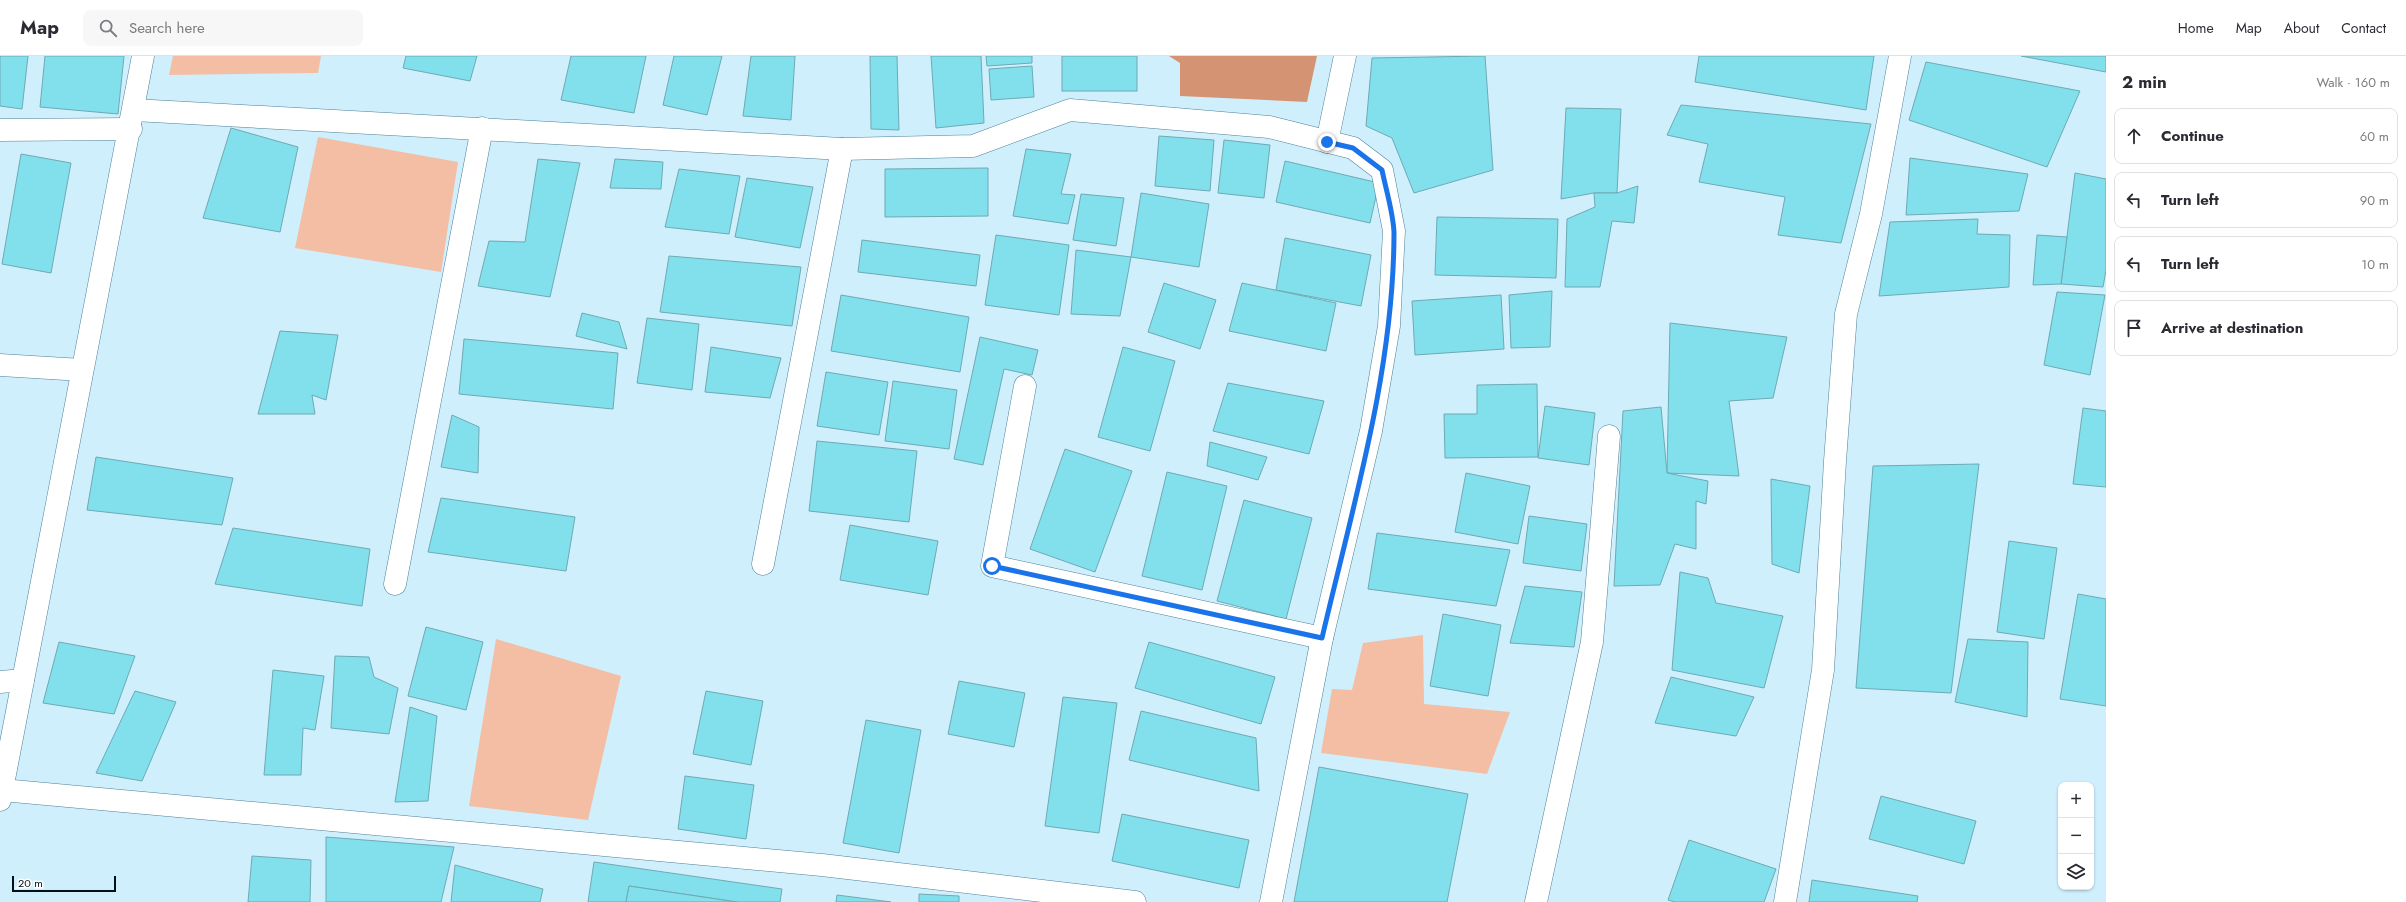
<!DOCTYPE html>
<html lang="en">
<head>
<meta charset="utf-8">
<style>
	:root { --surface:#fff; --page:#f7f7f7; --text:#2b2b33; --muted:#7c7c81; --line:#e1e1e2 }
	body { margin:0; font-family:Jost,sans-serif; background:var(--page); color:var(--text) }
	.controls { position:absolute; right:12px; bottom:12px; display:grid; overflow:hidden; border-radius:8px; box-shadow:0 1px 3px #0004 }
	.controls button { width:36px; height:36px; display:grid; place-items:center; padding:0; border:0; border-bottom:1px solid var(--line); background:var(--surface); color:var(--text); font:20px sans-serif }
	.scale { position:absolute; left:12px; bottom:10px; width:104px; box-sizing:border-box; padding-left:4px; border:2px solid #001018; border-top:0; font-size:11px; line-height:14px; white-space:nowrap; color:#001018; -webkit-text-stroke:3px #fff; paint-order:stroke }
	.stop { position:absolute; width:12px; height:12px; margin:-9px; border:3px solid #1a73e8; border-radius:50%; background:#fff }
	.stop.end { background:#1a73e8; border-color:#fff; box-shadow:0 1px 4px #0008 }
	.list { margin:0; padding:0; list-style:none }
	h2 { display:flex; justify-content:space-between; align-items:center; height:52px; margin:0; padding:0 16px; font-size:17px }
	h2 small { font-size:13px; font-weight:400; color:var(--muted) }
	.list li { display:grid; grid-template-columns:26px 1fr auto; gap:12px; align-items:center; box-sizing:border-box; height:56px; margin:0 8px 8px; padding:0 8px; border:1px solid var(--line); border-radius:8px }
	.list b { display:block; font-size:15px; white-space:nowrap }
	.list em { font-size:13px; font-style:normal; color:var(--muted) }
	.icon { flex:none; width:22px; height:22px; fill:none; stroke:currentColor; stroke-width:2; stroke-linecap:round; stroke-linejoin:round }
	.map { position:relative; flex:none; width:2106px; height:846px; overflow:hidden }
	header { display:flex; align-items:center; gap:24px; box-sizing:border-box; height:56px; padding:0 20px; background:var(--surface); border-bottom:1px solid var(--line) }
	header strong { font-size:19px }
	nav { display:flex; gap:22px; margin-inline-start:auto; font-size:14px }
	.search { width:280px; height:36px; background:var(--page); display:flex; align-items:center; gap:10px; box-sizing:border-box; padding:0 14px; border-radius:8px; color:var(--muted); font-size:15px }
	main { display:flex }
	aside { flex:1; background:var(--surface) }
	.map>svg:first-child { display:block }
</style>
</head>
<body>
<header>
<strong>Map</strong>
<div class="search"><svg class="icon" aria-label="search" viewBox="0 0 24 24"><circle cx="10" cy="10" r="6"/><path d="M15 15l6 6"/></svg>Search here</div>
<nav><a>Home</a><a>Map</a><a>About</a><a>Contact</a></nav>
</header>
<main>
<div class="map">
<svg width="2106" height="846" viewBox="0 0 2106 846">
	<rect width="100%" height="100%" fill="#cfeffd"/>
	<g fill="#f3bea3">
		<polygon points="173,0 321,0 318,17 169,19"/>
		<polygon points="318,81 458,106 441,216 295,192"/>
		<polygon points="1423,579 1424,648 1510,656 1487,718 1321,697 1332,633 1352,634 1363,587"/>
		<polygon points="496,583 621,620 588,764 469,750"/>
	</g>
	<polygon fill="#d49473" points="1169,0 1317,0 1307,46 1180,40 1180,7"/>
	<g fill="#82e0ed" stroke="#6daab3">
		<polygon points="0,0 28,0 22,53 0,50"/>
		<polygon points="45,0 124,0 118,58 40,51"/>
		<polygon points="406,0 477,0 470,25 403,12"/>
		<polygon points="571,0 646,0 634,57 561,44"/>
		<polygon points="674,0 722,0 707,59 663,49"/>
		<polygon points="751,0 795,0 791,64 743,60"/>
		<polygon points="870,0 897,0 899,74 871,73"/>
		<polygon points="931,0 981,0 984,67 936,72"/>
		<polygon points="986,0 1032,0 1032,7 987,10"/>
		<rect x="1062" y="0" width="75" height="35"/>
		<polygon points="1485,0 1493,114 1414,137 1392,82 1366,70 1372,2"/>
		<polygon points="1699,0 1874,0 1866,54 1695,26"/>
		<polygon points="2021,0 2106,0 2106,16"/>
		<polygon points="1926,6 2080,35 2047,111 1909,64"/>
		<polygon points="1032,10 1034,41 991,44 989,13"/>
		<polygon points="1681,49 1871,68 1841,187 1778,179 1785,141 1699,126 1708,88 1667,79"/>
		<polygon points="1566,52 1621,53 1617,137 1594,137 1561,143"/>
		<polygon points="231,72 298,91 280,176 203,162"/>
		<polygon points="1159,80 1214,84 1210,135 1155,130"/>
		<polygon points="1224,84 1270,89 1264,142 1218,137"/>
		<polygon points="1026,93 1071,98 1061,138 1075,139 1068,168 1013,160"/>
		<polygon points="21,98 71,107 51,217 2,208"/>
		<polygon points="1910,102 2028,118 2019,155 1906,159"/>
		<polygon points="538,103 580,107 550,241 478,230 489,185 525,186"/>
		<polygon points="615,103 663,106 661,133 610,132"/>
		<polygon points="1285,105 1379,127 1370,167 1276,146"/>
		<polygon points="988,112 988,160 885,161 885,113"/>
		<polygon points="679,113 740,120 729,178 665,171"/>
		<polygon points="2075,117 2106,123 2106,214 2103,231 2061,228"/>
		<polygon points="747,122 813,131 800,192 735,181"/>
		<polygon points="1638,130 1634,167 1612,165 1600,231 1565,231 1567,163 1595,151 1594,137 1617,137"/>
		<polygon points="1141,137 1209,148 1199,211 1131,201"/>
		<polygon points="1081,138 1124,142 1116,190 1073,184"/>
		<polygon points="1437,161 1558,163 1556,222 1435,219"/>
		<polygon points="1978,163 1977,178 2010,179 2009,231 1879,240 1890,166"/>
		<polygon points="996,179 1069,189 1059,259 985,249"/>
		<polygon points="2037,179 2067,181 2061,228 2033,229"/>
		<polygon points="1285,182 1371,199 1361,250 1276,234"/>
		<polygon points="862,184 980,199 976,230 858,216"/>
		<polygon points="1076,194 1131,201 1120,260 1071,258"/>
		<polygon points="669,200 801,211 792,270 660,256"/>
		<polygon points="1164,227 1216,244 1200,293 1148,276"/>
		<polygon points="1242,227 1336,247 1326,295 1229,275"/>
		<polygon points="1552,235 1550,291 1511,292 1509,239"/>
		<polygon points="2057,236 2105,239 2090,319 2044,309"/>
		<polygon points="841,239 969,261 960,316 831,295"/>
		<polygon points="1501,239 1504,293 1415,299 1412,245"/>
		<polygon points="582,257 619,266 627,293 576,280"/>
		<polygon points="647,262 699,268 692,334 637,327"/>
		<polygon points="1670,267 1787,281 1773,342 1729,345 1739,420 1667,417"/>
		<polygon points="280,275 338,279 326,344 312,339 315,358 258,358"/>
		<polygon points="980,281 1038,294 1032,319 1004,313 983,409 954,403"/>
		<polygon points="464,283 618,297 613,353 459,338"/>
		<polygon points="711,291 781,302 770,342 705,336"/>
		<polygon points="1123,291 1175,305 1150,395 1098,381"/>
		<polygon points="826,316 888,326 879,379 817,370"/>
		<polygon points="893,325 957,334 949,393 885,385"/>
		<polygon points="1228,327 1324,345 1309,398 1213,375"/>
		<polygon points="1537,328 1538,401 1445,402 1444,358 1477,358 1477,329"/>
		<polygon points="1545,350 1595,357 1589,409 1538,402"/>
		<polygon points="1661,351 1667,417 1708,425 1706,448 1696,445 1696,493 1675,488 1660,529 1614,530 1623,355"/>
		<polygon points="2083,352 2106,355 2106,431 2073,428"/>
		<polygon points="452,359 479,371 478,417 441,411"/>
		<polygon points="817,385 917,395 909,466 809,455"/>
		<polygon points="1210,386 1267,401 1258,424 1207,410"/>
		<polygon points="1065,393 1132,415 1095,516 1030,493"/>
		<polygon points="96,401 233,422 222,469 87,454"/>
		<polygon points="1979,408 1951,637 1856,632 1873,410"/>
		<polygon points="1167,416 1227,430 1202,534 1142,520"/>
		<polygon points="1466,417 1530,430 1518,488 1455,476"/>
		<polygon points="1771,423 1810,430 1799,517 1772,508"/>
		<polygon points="441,442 575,461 566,515 428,496"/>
		<polygon points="1244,444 1312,462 1286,563 1217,545"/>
		<polygon points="1529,460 1587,468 1581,515 1523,507"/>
		<polygon points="850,469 938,485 928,539 840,524"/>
		<polygon points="233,472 370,493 362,550 215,528"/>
		<polygon points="1377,477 1510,494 1496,550 1368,533"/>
		<polygon points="2009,485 2057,492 2044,583 1997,576"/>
		<polygon points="1680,516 1708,522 1716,547 1783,560 1764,632 1672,614"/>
		<polygon points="1525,530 1582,536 1574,591 1510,587"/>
		<polygon points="2078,538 2106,543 2106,650 2060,643"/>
		<polygon points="1443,558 1501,569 1488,640 1430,630"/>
		<polygon points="426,571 483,586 466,654 408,640"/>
		<polygon points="1968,583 2028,586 2027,661 1955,646"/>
		<polygon points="59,586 135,600 114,658 43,647"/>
		<polygon points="1149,586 1275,621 1261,668 1135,632"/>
		<polygon points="335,600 369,601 374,621 398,632 389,678 331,672"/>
		<polygon points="273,614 324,620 315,674 303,672 301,719 264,719"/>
		<polygon points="1671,621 1754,641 1736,680 1655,667"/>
		<polygon points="959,625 1025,637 1014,691 948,678"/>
		<polygon points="135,635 176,646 142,725 96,717"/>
		<polygon points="706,635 763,645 751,709 693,698"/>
		<polygon points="1063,641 1117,647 1099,777 1045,770"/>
		<polygon points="410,651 437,660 428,745 395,746"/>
		<polygon points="1141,655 1256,682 1259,735 1129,704"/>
		<polygon points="866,664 921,674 899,797 843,787"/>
		<polygon points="1319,711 1468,738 1447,846 1294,846"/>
		<polygon points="685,720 754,729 746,783 678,773"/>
		<polygon points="1881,740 1976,765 1964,808 1869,783"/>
		<polygon points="1122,758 1249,784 1239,832 1112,805"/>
		<polygon points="326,781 454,791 441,846 326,846"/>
		<polygon points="1689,784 1776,813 1764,846 1675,846 1668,844"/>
		<polygon points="252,800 311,804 310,846 248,846"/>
		<polygon points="594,806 782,833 780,846 737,846 629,830 626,846 588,846"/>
		<polygon points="455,809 543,833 540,846 451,846"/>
		<polygon points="1812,824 1918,840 1917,846 1809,846"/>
		<polygon points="629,830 737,846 626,846"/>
		<polygon points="919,838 959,840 959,846 919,846"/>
		<polygon points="837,839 891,846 836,846"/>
	</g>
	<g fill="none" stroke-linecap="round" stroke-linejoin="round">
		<g stroke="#4f8298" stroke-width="23">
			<g id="minor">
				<polyline points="134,54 842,93 973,90 1070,54 1269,71 1353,92 1382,114 1394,175 1389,270 1371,375 1322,582 1271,846"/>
				<polyline points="0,74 131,73"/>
				<polyline points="1327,86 1345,0"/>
				<polyline points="0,309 82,314"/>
				<polyline points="1025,330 992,510 1322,582"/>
				<polyline points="763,508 842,93"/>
				<polyline points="395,528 482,72"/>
				<polyline points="0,626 23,624"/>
				<polyline points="2,734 822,809 1135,846"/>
				<polyline points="0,744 143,0"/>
				<polyline points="1536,846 1592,586 1609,380"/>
				<polyline points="1785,846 1823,614 1835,405 1846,258 1871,158 1900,0"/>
			</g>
		</g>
		<use href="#minor" stroke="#fff" stroke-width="22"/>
	</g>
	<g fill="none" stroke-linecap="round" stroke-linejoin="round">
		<path stroke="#1a73e8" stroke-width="5" d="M 992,510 L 1322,582 C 1353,449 1394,314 1394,176 C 1393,156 1386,134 1382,114 L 1353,92 L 1327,86"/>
	</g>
</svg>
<div class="controls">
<button>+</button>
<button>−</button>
<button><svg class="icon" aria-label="layers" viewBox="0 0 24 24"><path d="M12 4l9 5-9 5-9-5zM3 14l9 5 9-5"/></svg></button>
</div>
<div class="scale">20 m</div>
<div class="stop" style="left:992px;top:510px"></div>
<div class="stop end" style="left:1327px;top:86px"></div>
</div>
<aside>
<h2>2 min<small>Walk · 160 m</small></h2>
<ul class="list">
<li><svg class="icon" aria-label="ahead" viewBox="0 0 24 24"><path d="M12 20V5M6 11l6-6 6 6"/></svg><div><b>Continue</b></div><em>60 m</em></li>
<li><svg class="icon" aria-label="left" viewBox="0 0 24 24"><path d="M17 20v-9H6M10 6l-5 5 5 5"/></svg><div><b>Turn left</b></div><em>90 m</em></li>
<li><svg class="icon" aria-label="left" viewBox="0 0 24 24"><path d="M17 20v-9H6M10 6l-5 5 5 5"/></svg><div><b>Turn left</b></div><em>10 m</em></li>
<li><svg class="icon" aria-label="arrive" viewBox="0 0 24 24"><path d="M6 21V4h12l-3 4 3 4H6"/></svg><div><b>Arrive at destination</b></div></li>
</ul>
</aside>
</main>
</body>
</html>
